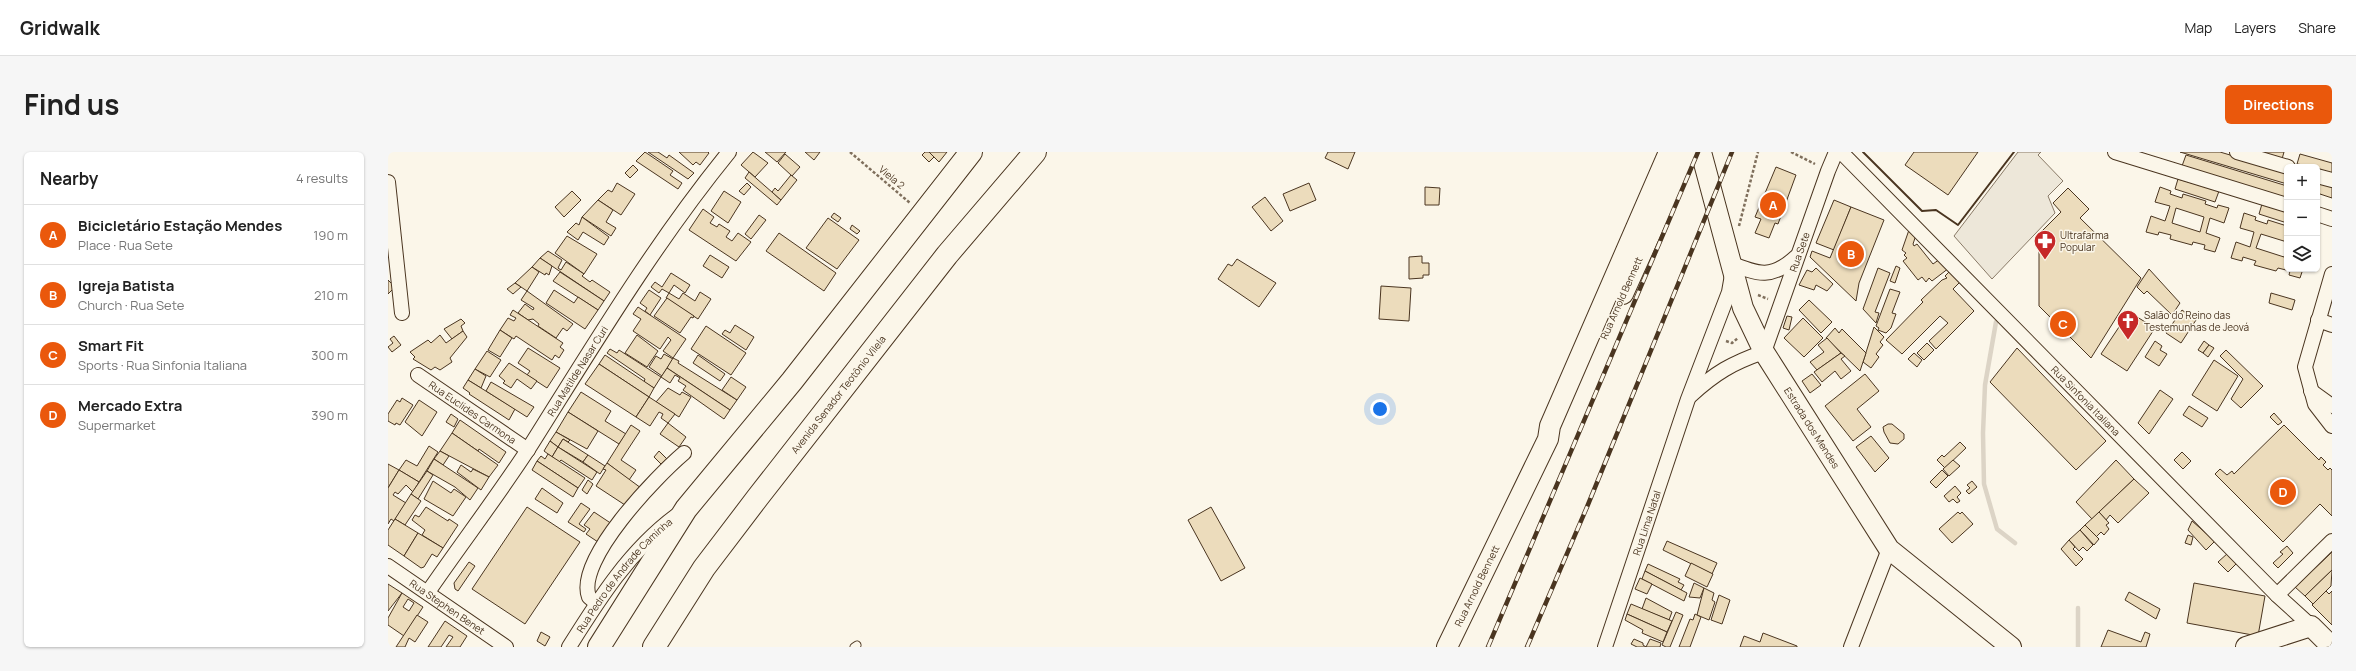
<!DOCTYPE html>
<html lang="en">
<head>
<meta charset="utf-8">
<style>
	:root { --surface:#fff; --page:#f6f6f6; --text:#222; --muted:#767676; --line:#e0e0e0; --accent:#ea580c }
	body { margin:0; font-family:Manrope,sans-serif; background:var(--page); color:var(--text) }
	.controls { position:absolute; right:12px; top:12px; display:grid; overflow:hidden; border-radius:6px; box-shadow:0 1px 3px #0004 }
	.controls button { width:36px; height:36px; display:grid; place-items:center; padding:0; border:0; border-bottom:1px solid var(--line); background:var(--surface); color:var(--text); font:20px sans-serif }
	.you { position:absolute; left:992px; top:257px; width:14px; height:14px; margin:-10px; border:3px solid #fff; border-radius:50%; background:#1a73e8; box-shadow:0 0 0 6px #1a73e833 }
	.badge { display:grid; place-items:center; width:26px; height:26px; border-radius:50%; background:var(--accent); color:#fff; font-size:13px; font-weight:700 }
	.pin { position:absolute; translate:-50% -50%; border:2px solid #fff; box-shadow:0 1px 4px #0006 }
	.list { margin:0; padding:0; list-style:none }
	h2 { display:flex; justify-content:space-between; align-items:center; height:52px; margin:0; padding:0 16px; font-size:17px }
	h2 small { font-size:13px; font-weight:400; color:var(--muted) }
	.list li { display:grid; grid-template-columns:26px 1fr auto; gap:12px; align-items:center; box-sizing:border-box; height:60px; padding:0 16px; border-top:1px solid var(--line) }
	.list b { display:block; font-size:15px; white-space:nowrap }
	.list p { margin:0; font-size:13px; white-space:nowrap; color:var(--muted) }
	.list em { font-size:13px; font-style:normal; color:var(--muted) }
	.icon { flex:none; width:22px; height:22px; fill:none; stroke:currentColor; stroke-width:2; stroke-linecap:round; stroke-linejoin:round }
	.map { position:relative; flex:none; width:1944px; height:495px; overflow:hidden; border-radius:6px }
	header { display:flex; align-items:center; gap:24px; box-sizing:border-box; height:56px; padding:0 20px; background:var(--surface); border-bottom:1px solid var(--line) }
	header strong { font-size:19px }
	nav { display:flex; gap:22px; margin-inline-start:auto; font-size:14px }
	.intro { display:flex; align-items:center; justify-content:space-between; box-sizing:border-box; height:96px; padding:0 24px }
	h1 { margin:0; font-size:28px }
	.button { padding:10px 18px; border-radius:6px; background:var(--accent); color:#fff; font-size:14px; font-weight:700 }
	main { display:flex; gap:24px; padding:0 24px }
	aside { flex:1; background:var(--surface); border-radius:6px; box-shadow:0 1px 3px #0004 }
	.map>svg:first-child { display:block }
</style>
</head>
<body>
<header>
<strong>Gridwalk</strong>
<nav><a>Map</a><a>Layers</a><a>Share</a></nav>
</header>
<div class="intro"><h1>Find us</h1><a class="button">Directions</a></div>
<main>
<aside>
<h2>Nearby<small>4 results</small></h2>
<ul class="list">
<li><span class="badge">A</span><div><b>Bicicletário Estação Mendes</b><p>Place · Rua Sete</p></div><em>190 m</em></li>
<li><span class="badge">B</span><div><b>Igreja Batista</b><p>Church · Rua Sete</p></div><em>210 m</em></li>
<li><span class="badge">C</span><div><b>Smart Fit</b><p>Sports · Rua Sinfonia Italiana</p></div><em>300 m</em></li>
<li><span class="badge">D</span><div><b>Mercado Extra</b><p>Supermarket</p></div><em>390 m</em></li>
</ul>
</aside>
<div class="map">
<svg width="1944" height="495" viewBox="0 0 1944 495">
	<rect width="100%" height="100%" fill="#fbf6e9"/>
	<polygon fill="#ede7d9" stroke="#887966" points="1630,0 1653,0 1650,3 1675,29 1660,44 1667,61 1604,127 1566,84"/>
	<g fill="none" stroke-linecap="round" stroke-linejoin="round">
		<g stroke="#dcd4c6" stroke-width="4.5">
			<polyline points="1608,170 1597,233 1595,281 1596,332 1609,377 1627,391"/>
			<polyline points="1690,495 1690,456"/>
		</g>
	</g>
	<g fill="#ecdcbc" stroke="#4a3520" fill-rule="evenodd">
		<polygon points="257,0 285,19 282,23 294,31 290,37 248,9"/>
		<polygon points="260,0 270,0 279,6 281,3 306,21 300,27"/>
		<polygon points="291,0 320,0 321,1 312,13 308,10 305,13"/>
		<polygon points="365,0 380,11 367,25 353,13"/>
		<polygon points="377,0 398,0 389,10"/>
		<polygon points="417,0 432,0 426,8"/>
		<polygon points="537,0 541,0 546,5 541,10 534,3"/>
		<polygon points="541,0 559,0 551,10"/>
		<polygon points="940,0 967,0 960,17 937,6"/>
		<polygon points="1526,0 1590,0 1560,43 1517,13"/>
		<polygon points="1792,0 1832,0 1899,20 1899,32"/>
		<polygon points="1869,0 1896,0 1894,7"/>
		<polygon points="397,2 412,15 404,24 390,11"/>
		<polygon points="1912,2 1944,11 1944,22 1929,18 1929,15 1909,12"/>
		<polygon points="1798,3 1899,34 1899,46 1794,14"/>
		<polygon points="245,13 250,18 242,26 237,21"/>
		<polygon points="1388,15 1408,23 1390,72 1387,71 1381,86 1367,81 1373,67 1367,65"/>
		<polygon points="361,20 393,48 389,53 357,26"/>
		<polygon points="403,23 409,28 393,48 384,40 387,36 390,39"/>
		<polygon points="1790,27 1831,39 1827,50 1787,37"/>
		<polygon points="1929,29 1944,34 1944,46 1929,41"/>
		<polygon points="229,31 247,42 233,63 210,48 220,38 224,40"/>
		<polygon points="359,31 363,35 356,43 351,39"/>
		<polygon points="921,31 928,48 902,59 895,42"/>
		<polygon points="1037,35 1052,36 1051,53 1037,53"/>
		<path d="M 1772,35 L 1783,39 L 1782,42 L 1794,46 L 1795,42 L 1818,49 L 1817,52 L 1829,56 L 1830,53 L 1841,56 L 1836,71 L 1822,66 L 1818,81 L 1832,86 L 1827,100 L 1816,97 L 1817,93 L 1805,90 L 1804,93 L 1782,87 L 1783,83 L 1771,80 L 1770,83 L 1758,80 L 1763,64 L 1777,69 L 1782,54 L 1767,50 ZM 1788,56 L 1816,65 L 1812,80 L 1784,71 Z"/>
		<polygon points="1680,36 1701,57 1692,66 1753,126 1703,206 1651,154 1651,82 1673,60 1665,51"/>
		<polygon points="184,39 193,48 176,65 167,55"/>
		<polygon points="336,39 353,50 340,71 323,59"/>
		<polygon points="877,45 895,69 883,79 864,55"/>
		<polygon points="210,48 225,58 218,70 228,76 223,84 194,65"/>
		<polygon points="1446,48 1463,55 1446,98 1428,91"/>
		<polygon points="1874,52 1899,60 1899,71 1871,62"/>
		<polygon points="1463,55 1496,68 1471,131 1468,149 1422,105 1424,99 1442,106"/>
		<polygon points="315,57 326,65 322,71 329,75 331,72 342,79 338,85 344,89 350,81 363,90 348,109 301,78"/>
		<polygon points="446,61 453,66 450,70 443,65"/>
		<polygon points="1856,61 1868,65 1867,68 1879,72 1880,68 1899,74 1899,90 1873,82 1868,96 1896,105 1899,97 1899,117 1915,117 1912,126 1901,123 1902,119 1890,116 1888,119 1866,113 1868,109 1855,105 1854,109 1843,106 1848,90 1862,95 1866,80 1852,76"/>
		<polygon points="371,63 378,68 363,87 357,82"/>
		<polygon points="194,65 221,85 216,93 195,80 190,88 179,80 188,71 191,73"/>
		<polygon points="440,66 471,88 449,117 418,96"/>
		<polygon points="464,73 472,79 469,82 462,77"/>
		<polygon points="1522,75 1528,83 1525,92 1526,94 1529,92 1545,112 1552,107 1561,116 1544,129 1541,126 1538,130 1534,125 1530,128 1515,109 1519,106 1516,103 1518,101 1514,98"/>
		<polygon points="391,81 448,121 436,139 378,99"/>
		<polygon points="179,84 209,102 196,122 167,101"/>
		<polygon points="160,99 174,108 170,116 173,118 178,110 196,122 194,124 202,130 204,128 222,140 216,149 152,106"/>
		<polygon points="322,103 341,115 334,126 315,114"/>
		<polygon points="1034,104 1034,111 1041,111 1041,123 1035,123 1035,126 1021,127 1021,105"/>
		<polygon points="152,106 164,114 161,123 158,121 157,123 144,115"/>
		<polygon points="849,107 888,131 871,155 830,127 840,112 844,114"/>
		<polygon points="1508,114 1512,116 1507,131 1502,129"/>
		<polygon points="144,115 151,120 139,139 127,131"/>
		<polygon points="1428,116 1445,132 1439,139 1428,133 1426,138 1411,133 1419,118 1424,120"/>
		<polygon points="1490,116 1502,121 1487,160 1491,161 1488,171 1475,157"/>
		<polygon points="1761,117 1792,151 1784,163 1759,139 1756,142 1749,135"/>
		<polygon points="1563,118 1573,129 1565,137 1586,159 1548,197 1541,189 1560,171 1552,164 1514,202 1498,188 1535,150 1533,148 1554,128 1559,126 1557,124"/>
		<polygon points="172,120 216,149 210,158 165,129"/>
		<polygon points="283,121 302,133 297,141 286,133 281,141 274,137 271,141 263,135 267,130 274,135"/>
		<polygon points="0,128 7,135 0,142"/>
		<polygon points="127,131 133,135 125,142 119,137"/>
		<polygon points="993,134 1023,136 1021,169 991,167"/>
		<polygon points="1502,137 1512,140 1504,161 1508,162 1503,176 1498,181 1490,178 1491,176 1488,174"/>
		<polygon points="166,138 186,151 190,145 210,158 197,177 158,151"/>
		<polygon points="261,138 273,146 262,163 257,159 259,156 252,151"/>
		<polygon points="139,139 185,172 179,179 175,176 168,186 150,174 151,172 145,167 140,168 130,161 137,152 145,158 146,156 133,148"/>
		<polygon points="312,140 323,147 310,167 278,146 281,141 291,147 295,141 307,149"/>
		<polygon points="1883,141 1907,148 1904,158 1881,151"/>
		<polygon points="279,146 306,164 305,166 303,165 292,181 266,164"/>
		<polygon points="1421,148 1444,170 1433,181 1411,158"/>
		<polygon points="250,155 298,187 285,206 275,199 283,188 280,185 272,197 245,179 253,167 245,162"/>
		<polygon points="125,158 175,191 172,195 176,198 171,206 167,203 164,208 128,184 126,187 112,178 120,166 126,169 128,166 122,163"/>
		<polygon points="1794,158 1808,168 1793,191 1778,181"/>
		<polygon points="1741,160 1767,176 1739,219 1713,202"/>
		<polygon points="1399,164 1404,165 1401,178 1395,176"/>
		<polygon points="1415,166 1435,186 1416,205 1396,186"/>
		<polygon points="73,167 77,171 73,174 75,179 64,187 56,177"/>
		<polygon points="347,173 366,185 358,198 334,182 337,178 342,181"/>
		<polygon points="318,174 358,201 343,223 303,197"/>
		<polygon points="1486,175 1496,185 1492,190 1495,193 1488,202 1491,205 1483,216 1475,210"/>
		<polygon points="1447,176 1451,181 1454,177 1478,201 1472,219 1438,186"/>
		<polygon points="112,178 124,186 112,205 100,198"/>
		<polygon points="75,179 79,185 62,206 64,210 52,218 47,215 43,218 25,207 27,205 22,200 40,188 43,191 52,183 58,191"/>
		<polygon points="249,183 270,199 259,215 237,201"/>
		<polygon points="6,184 13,193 4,200 0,195 5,191 2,187"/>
		<polygon points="1439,186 1453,201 1429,218 1422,210 1436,200 1430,193"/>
		<polygon points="1767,189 1774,194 1772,198 1779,202 1771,214 1757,205"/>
		<polygon points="1816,189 1821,193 1815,201 1810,198"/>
		<polygon points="1539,191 1546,198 1536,208 1529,201"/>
		<polygon points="1821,193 1826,196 1820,205 1815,201"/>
		<polygon points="140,196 172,216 159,236 139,223 142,219 130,211"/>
		<polygon points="1629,196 1718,289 1688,318 1602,230"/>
		<polygon points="222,197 229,201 231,198 273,225 266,236 256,230 257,227 219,201"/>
		<polygon points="1838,198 1875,234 1853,256 1843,247 1855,227 1832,204"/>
		<polygon points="99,199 113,208 102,225 87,217"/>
		<polygon points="1453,201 1457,204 1453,207 1463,219 1453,227 1447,219 1434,230 1426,220"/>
		<polygon points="1526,201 1534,208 1529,215 1520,207"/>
		<polygon points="276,202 285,207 274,224 261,215 268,204 273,207"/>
		<polygon points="217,203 266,236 261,245 211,212"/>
		<polygon points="310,203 337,222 332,229 305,211"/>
		<polygon points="285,206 291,209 290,211 349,248 342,258 279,216"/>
		<polygon points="1826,208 1850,224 1829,259 1804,243"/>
		<polygon points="121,211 149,229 143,237 129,227 123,236 115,231 117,229 111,224"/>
		<polygon points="211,212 261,245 248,265 197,232"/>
		<polygon points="279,216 342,258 336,267 295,238 298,234 290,229 292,226 287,223 282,231 273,225"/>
		<polygon points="87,217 98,224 93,236 80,228"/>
		<polygon points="1424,222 1433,233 1422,241 1414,229"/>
		<polygon points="1477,222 1491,239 1469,257 1483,275 1465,289 1437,254"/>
		<polygon points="343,225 358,235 349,248 334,238"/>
		<polygon points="80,228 127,257 121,268 81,242 82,241 75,236"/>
		<polygon points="103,230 146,255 139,265 98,239"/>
		<polygon points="280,236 292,243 294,240 303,245 291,265 268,250"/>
		<polygon points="1772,238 1785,247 1761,282 1750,271"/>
		<polygon points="193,240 223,259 217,269 238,282 231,292 180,260"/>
		<polygon points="261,245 287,262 280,271 273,266 275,262 271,260 262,274 248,265"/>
		<polygon points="14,246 25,253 12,273 8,271 7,273 0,269 0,262 9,248 12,250"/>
		<polygon points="31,248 49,260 34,284 17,270"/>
		<polygon points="1801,254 1820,266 1814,275 1795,263"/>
		<polygon points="180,260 210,279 199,297 168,280"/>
		<polygon points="1886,261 1894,270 1890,273 1882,265"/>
		<polygon points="63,262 70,267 66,275 58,270"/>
		<polygon points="72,268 118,300 111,311 91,297 90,299 64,281"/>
		<polygon points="280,271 298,285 291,295 272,282"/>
		<polygon points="1500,272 1504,272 1516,282 1516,287 1510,292 1502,291 1496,280 1495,275"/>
		<polygon points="243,273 252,279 233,308 248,318 241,328 219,311"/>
		<polygon points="1896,273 1931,308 1933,305 1938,310 1935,313 1940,318 1942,316 1944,318 1944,364 1932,352 1895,390 1827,322 1832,317 1839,323 1844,319 1846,322"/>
		<polygon points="168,280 182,288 180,290 175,287 170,295 162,289"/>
		<polygon points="64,281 110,313 101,325 52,299"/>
		<polygon points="1483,284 1501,306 1487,320 1468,295"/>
		<polygon points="175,287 200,303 195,310 170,295"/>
		<polygon points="162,289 170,295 164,305 156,299"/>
		<polygon points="1572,290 1578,296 1557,316 1549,308 1554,303 1556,305"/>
		<polygon points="41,294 50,300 31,330 11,318 18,308 29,314"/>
		<polygon points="170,295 209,320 204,328 173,308 171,310 164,305"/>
		<polygon points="52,299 61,304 55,313 46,307"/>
		<polygon points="271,299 279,307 273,312 266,305"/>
		<polygon points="1794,300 1803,309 1795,317 1786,308"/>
		<polygon points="160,302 197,326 190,336 149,309 153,304 157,307"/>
		<polygon points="200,303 217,314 212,322 195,310"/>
		<polygon points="46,307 90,336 82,348 67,335 39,319"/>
		<polygon points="1565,308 1572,314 1561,324 1555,317"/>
		<polygon points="1728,308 1746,327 1704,367 1688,350"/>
		<polygon points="149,309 190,336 185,345 144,318"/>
		<polygon points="219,311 253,336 237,353 208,334 218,318 215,317"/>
		<polygon points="0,312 11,318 0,336"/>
		<polygon points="73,313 83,320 85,317 101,325 93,338 69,320"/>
		<polygon points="11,318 31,330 25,340 18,333 10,342 7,340 5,343 18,351 6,369 3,367 0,372 0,336"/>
		<polygon points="1554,318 1560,324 1548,336 1542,330"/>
		<polygon points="39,319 45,323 30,347 23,342"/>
		<polygon points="1746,327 1761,341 1730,371 1722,363 1718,368 1711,360"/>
		<polygon points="200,328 205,332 199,342 194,338"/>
		<polygon points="45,329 63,341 66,337 78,345 65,364 36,347"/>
		<polygon points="1584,329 1589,335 1581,342 1578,339 1582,336 1579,333"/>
		<polygon points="1567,334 1573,341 1569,345 1572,349 1569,351 1565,347 1561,350 1556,344"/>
		<polygon points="154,336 175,351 169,361 147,347"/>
		<polygon points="23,342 33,349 17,373 7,367"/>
		<polygon points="193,351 202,357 191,372 198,377 196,380 180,370"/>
		<polygon points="38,355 60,369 61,367 70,373 55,396 34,383 37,378 24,368 27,363 31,365"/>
		<polygon points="139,355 192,390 137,472 84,437"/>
		<polygon points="823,355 857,416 833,429 800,368"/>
		<polygon points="206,360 224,372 210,390 198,382 202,377 196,373"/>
		<polygon points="1570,360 1572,362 1574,360 1585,372 1564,391 1551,377"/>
		<polygon points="1711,360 1721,371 1718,373 1721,377 1716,383 1713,380 1708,385 1697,373"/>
		<polygon points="7,367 30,381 16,404 0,393 0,378"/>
		<polygon points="1804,369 1827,389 1818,398 1800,378"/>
		<polygon points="1697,373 1711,387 1706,393 1692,378"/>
		<polygon points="1692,378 1705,393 1699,399 1695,395 1691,399 1681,388"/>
		<polygon points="30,381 55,396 49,405 44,402 36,415 33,416 16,404"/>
		<polygon points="1800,383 1805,385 1803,393 1797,391"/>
		<polygon points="1681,388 1687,395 1685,397 1695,407 1688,414 1673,397"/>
		<polygon points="1279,389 1329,411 1324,422 1275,398"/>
		<polygon points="1899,394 1905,401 1890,416 1885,411 1895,402 1892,400"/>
		<polygon points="1944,400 1944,418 1917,444 1907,435"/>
		<polygon points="1840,401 1849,411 1840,420 1830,410"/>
		<polygon points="81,410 87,414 70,439 67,437 66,431"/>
		<polygon points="1303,411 1325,422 1319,435 1297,424"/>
		<polygon points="1260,412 1292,427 1290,430 1296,433 1293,438 1257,419"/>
		<polygon points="1944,418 1943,434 1925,452 1917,444"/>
		<polygon points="1257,419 1299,441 1296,449 1254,427"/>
		<polygon points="1252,426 1264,432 1259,442 1247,437"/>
		<polygon points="1306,431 1316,436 1312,446 1301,445"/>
		<polygon points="1806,431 1877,444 1870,484 1799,471"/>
		<polygon points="0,432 14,441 0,459"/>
		<polygon points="1316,436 1326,441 1324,448 1327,450 1321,468 1309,463"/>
		<polygon points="1938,439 1941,442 1944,439 1944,473 1924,453"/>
		<polygon points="1741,440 1772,457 1768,467 1737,448"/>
		<path d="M 14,441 L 35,455 L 16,484 L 0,473 L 0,466 ZM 20,447 L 26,451 L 21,459 L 15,455 Z"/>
		<polygon points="1331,443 1342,448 1334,472 1323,468"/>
		<polygon points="1258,446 1284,460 1281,468 1254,457"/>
		<polygon points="1243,452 1284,469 1279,480 1239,462"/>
		<polygon points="1288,460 1295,463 1282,495 1278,495 1274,493"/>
		<polygon points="1239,462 1279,480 1275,490 1254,481 1255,478 1237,468"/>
		<polygon points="1307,462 1313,465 1302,495 1291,495 1302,467 1305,468"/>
		<polygon points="29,463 40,470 27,490 21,486 17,495 8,495"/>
		<polygon points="57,469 79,484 72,495 58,495 65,485 61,483 53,495 40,495"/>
		<polygon points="1720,478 1753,490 1757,480 1762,482 1758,495 1713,495"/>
		<polygon points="153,480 162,485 157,494 149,489"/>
		<polygon points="1375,481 1409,494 1409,495 1352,495 1356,484 1372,490"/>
		<polygon points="1246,487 1255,491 1255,493 1258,495 1262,487 1273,491 1272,495 1249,495 1243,492"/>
	</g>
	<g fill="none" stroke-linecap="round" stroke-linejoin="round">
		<g stroke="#4a3520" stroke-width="9">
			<polyline id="lane" points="466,495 469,493"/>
		</g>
		<g stroke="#4a3520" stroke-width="16">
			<g id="street">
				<path id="s1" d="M 1453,0 L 1889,443 L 1923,474"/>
				<polyline points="1727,0 1899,53"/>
				<polyline points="1849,0 1900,15"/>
				<polyline points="1929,24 1944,28"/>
				<polyline points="0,30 14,161"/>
				<polyline points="1929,62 1944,67"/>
				<path d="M 1342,111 C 1371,123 1384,127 1408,105"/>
				<polyline points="1944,122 1917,215 1927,252 1944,274"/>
				<polyline points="1930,168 1944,173"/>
				<path id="s2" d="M 30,223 L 140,298"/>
				<polyline points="1923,239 1944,254"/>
				<path id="s3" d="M 1302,244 C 1327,221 1344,211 1376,200 L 1440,19 L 1448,0"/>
				<path id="s4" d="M 0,414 L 118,495"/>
				<path id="s5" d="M 40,440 C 73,392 109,345 141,296 C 204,196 266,92 341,0"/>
				<polyline points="1889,443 1944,389"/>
				<path d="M 208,451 L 201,445 C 187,408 269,324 296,301"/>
				<path id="s6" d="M 181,495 C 211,447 242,398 288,364"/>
				<path id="s7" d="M 1217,495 L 1300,247 L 1341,140 L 1344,123"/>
				<polyline points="1463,495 1501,397"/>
			</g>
		</g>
		<g stroke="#4a3520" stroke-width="22">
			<g id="secondary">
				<path id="s8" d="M 1313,0 L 1355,156 L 1376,200 L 1501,397 L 1623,495"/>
				<polyline points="1235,142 1294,11 1302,0"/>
				<path id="s9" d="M 1059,495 L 1160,287 L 1162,274 L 1281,0"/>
				<polyline points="1858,495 1923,474 1944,495"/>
			</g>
		</g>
		<g stroke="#4a3520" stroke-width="24">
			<g id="primary">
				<polyline points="211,495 298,357 404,229 583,0"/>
				<path id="s10" d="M 266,495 L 316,416 L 370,345 L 559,103 L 647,0"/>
			</g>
		</g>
		<g stroke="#7f6f5c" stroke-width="2.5" stroke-dasharray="3 2" stroke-linecap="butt">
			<polyline points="462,0 522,51"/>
			<polyline points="1403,0 1427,12"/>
			<polyline points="1351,74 1370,0"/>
			<polyline points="1370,143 1380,147"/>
			<polyline points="1338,189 1344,191 1350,186"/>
		</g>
		<use href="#lane" stroke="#fbf6e9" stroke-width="7"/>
		<use href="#street" stroke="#fbf6e9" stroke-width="14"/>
		<use href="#secondary" stroke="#fbf6e9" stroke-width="20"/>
		<use href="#primary" stroke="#fbf6e9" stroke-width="22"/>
		<g stroke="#4a3520" stroke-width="4.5">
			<g id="rail">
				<polyline points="1100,495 1310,0"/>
				<polyline points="1139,495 1199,355 1344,0"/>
			</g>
		</g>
		<use href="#rail" stroke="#fbf6e9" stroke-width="3" stroke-dasharray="9" stroke-linecap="butt"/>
		<polyline stroke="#4a3520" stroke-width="2" points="1475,0 1534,59 1548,58 1570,73 1626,0"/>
	</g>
	<defs>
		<g id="pharmacy-pin" transform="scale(1.15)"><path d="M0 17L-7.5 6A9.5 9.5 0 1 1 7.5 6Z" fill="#c62828" stroke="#fbf6e9"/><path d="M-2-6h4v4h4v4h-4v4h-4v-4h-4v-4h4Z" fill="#fff"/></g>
		<g id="church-pin" transform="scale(1.15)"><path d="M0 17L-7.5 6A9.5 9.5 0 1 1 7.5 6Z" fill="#c62828" stroke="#fbf6e9"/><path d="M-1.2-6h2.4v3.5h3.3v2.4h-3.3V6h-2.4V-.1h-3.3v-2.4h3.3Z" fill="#fff"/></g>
	</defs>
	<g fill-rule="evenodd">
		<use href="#pharmacy-pin" x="1657" y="89"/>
		<use href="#church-pin" x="1740" y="169"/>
	</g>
	<g text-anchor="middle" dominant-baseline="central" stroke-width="3" stroke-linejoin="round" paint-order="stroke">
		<g font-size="10" fill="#4a3520" stroke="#fbf6e9">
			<text transform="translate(504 25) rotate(40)">Viela 2</text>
			<text stroke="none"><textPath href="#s3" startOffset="193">Rua Sete</textPath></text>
			<text transform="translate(1233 146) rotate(-66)">Rua Arnold Bennett</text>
			<text stroke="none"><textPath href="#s5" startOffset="267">Rua Matilde Nasar Curi</textPath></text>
			<text stroke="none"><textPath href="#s10" startOffset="313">Avenida Senador Teotônio Vilela</textPath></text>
			<text stroke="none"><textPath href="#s1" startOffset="349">Rua Sinfonia Italiana</textPath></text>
			<text stroke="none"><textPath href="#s2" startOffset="66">Rua Euclides Carmona</textPath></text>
			<text stroke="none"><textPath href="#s8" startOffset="300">Estrada dos Mendes</textPath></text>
			<text stroke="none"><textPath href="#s7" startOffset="131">Rua Lima Natal</textPath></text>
			<text stroke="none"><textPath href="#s6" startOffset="91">Rua Pedro de Andrade Caminha</textPath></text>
			<text stroke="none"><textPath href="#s9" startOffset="68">Rua Arnold Bennett</textPath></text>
			<text stroke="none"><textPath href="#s4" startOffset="72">Rua Stephen Benet</textPath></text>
		</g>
		<g font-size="10" fill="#4a3520" stroke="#fbf6e9" text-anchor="start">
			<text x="1672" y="83">Ultrafarma<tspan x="1672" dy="12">Popular</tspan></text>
			<text x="1756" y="163">Salão do Reino das<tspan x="1756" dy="12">Testemunhas de Jeová</tspan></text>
		</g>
	</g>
</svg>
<div class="controls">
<button>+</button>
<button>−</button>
<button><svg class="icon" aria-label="layers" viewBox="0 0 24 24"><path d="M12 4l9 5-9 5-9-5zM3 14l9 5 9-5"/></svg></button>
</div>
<div class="you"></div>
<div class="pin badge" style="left:1385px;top:53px">A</div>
<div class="pin badge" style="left:1463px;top:102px">B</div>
<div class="pin badge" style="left:1675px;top:172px">C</div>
<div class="pin badge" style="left:1895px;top:340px">D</div>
</div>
</main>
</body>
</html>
